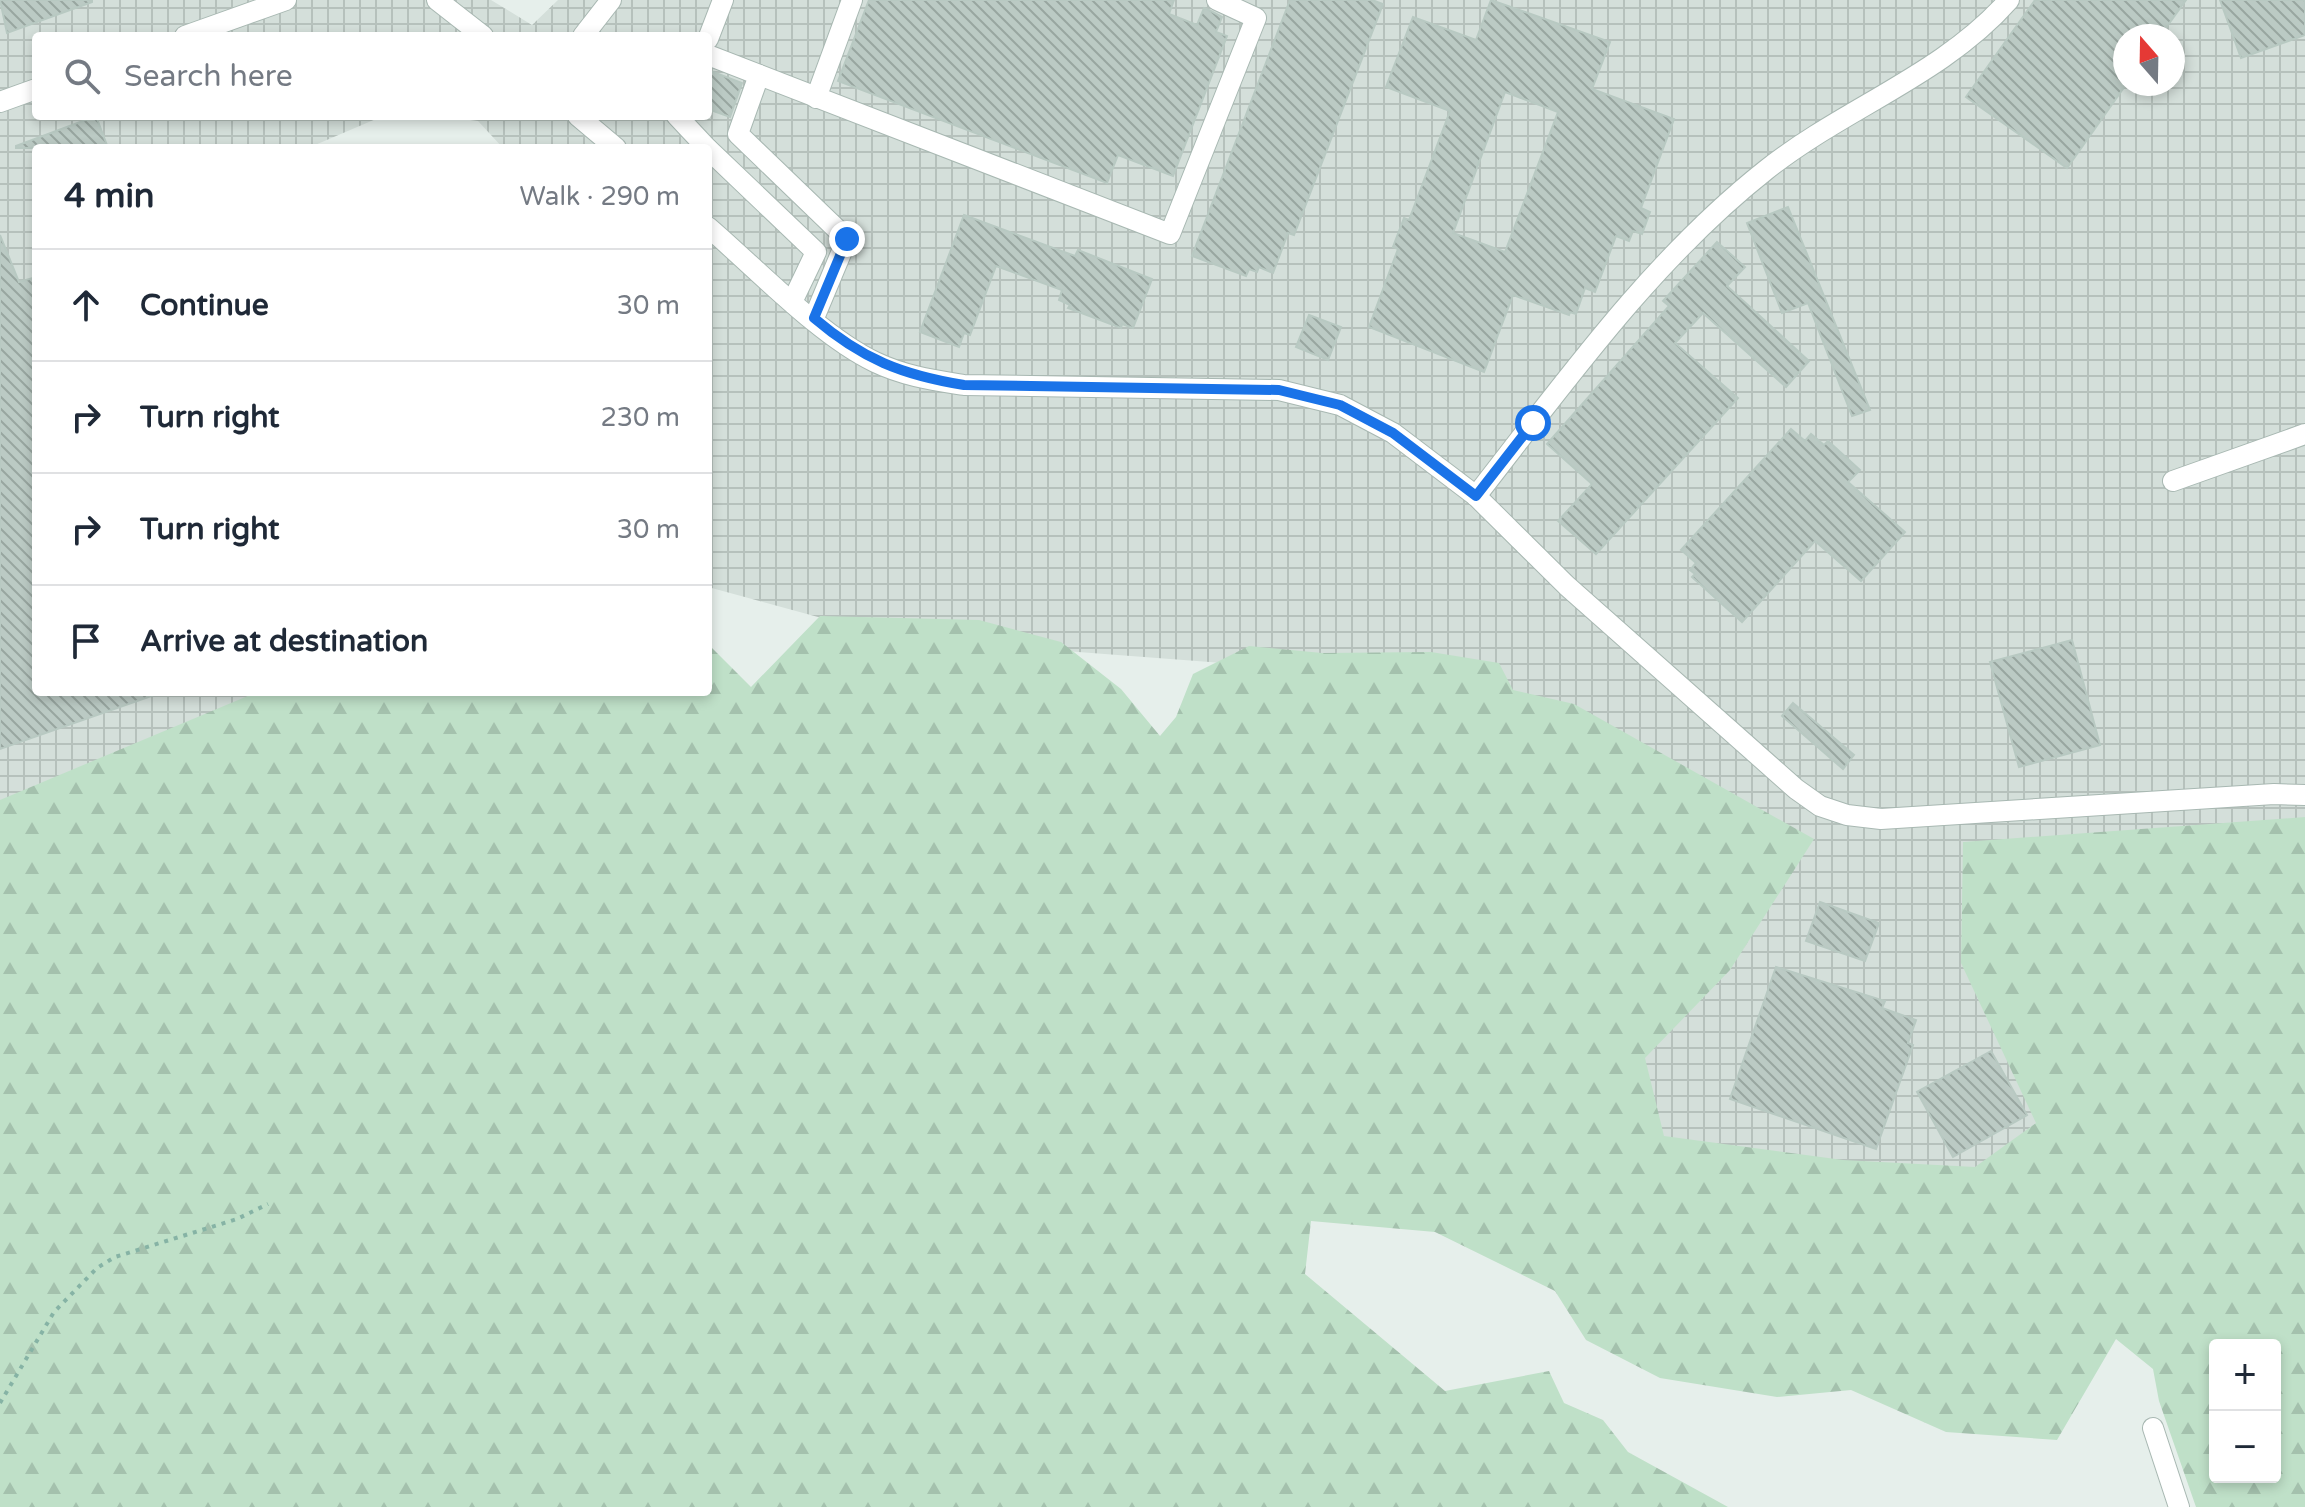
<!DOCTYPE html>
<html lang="en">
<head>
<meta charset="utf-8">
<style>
	:root { --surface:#fff; --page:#f2f2f3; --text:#1f2937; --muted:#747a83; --line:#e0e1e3 }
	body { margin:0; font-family:"Varela Round",sans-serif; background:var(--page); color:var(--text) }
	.controls { position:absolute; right:24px; bottom:24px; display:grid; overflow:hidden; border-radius:8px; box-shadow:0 4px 12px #0003 }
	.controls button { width:72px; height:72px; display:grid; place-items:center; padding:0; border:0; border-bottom:2px solid var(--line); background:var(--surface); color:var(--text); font:40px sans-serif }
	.compass { position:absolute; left:2113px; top:24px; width:72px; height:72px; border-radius:50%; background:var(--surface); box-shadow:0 4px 12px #0003; rotate:340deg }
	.stop { position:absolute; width:24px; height:24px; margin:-18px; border:6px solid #1a73e8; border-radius:50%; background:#fff }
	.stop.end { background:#1a73e8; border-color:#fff; box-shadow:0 2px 8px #0008 }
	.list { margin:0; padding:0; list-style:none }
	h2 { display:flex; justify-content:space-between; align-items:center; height:104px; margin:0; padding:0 32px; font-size:34px }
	h2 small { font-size:26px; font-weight:400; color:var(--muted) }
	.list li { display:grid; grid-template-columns:52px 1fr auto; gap:24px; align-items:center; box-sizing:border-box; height:112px; padding:0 32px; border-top:2px solid var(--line) }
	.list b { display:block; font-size:30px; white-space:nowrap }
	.list em { font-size:26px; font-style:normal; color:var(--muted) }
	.icon { flex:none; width:44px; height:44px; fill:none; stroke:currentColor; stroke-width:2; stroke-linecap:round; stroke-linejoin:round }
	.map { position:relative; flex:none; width:2305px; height:1507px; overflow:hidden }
	.search { position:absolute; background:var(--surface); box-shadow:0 4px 12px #0003; left:32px; top:32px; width:680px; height:88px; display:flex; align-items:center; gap:20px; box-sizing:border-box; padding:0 28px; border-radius:8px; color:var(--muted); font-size:30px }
	.panel { position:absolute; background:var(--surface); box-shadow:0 4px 12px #0003; left:32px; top:144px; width:680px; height:552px; border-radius:8px }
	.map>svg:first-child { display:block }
</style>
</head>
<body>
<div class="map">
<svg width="2305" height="1507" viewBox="0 0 2305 1507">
	<defs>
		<pattern id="industrial-grid" width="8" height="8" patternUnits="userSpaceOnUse" patternTransform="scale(2)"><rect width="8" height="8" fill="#d4dfda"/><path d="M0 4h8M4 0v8" fill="none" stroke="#b6c1bc"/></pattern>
		<pattern id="forest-firs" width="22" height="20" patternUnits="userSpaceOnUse" patternTransform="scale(2)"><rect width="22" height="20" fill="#bfe0c8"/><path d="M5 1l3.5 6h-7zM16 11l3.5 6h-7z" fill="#a4c1ad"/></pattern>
		<pattern id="building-back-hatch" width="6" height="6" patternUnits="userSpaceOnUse" patternTransform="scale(2)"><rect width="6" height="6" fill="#bbcac4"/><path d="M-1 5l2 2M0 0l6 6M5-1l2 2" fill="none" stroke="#98a6a0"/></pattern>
	</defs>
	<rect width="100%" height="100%" fill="#e6efeb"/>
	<path fill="url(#industrial-grid)" fill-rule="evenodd" d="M 0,0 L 491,0 L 532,25 L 558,0 L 2305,0 L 2305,838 L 2056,1122 L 1973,1190 L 1649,1159 L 1432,679 L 895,638 L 708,587 L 708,148 L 503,148 L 478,121 L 439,116 L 708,116 L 708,36 L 36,36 L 36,116 L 383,116 L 308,148 L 36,148 L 36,692 L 318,692 L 0,823 ZM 2125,36 L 2173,36 L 2173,84 L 2125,84 Z"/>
	<path fill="url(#forest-firs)" fill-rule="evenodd" d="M 820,616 L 979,620 L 1061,642 L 1121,689 L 1160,736 L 1176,717 L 1193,674 L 1249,646 L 1322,653 L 1431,652 L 1499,663 L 1513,690 L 1574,704 L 1814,839 L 1730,970 L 1645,1058 L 1664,1136 L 1843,1160 L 1975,1167 L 2036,1123 L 1961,963 L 1963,842 L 2305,817 L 2305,1507 L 2196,1507 L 2159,1401 L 2153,1369 L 2116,1339 L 2057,1440 L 1946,1432 L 1851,1390 L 1777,1397 L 1660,1378 L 1586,1340 L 1555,1291 L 1435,1232 L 1311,1221 L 1305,1274 L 1445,1391 L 1549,1371 L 1564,1403 L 1603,1420 L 1628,1452 L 1728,1507 L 0,1507 L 0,800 L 257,692 L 708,692 L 708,644 L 751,687 ZM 2215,1345 L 2275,1345 L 2275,1477 L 2215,1477 Z"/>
	<g fill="url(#building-back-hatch)" stroke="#b8c9c2" stroke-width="2" fill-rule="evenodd">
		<polygon points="0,0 92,0 92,2 7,33"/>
		<polygon points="869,0 1174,0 1169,14 1197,25 1204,8 1209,10 1222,17 1216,32 1227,36 1173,176 1118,155 1107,183 838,81"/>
		<polygon points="1290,0 1372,0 1383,4 1294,235 1288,233 1273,273 1259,267 1257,272 1249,269 1246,276 1192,256"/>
		<path d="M 1491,0 L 1610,42 L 1592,89 L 1674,119 L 1641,208 L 1650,212 L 1642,234 L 1633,231 L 1629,241 L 1616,236 L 1595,292 L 1585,288 L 1576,314 L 1570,312 L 1569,315 L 1513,295 L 1484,372 L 1369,327 L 1398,249 L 1393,247 L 1404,218 L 1409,220 L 1450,111 L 1386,87 L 1413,17 L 1476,40 ZM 1505,92 L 1558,112 L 1505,252 L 1453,233 Z"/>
		<polygon points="2035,0 2186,0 2160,36 2125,36 2125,86 2067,168 1966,97"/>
		<polygon points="2220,0 2305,0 2305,35 2241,58"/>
		<polygon points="708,70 742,83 730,117 708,109"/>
		<polygon points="96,116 108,148 16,148 16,146"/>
		<polygon points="1788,207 1870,410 1852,416 1808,303 1782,313 1747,223"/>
		<polygon points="964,215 1075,256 1078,250 1152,279 1133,328 1122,324 1121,328 1068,308 1070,305 1059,300 1062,290 996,266 970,335 964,333 959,347 920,332"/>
		<polygon points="0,235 19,282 36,277 36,692 157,694 0,749"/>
		<polygon points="1717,242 1745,267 1727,286 1809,361 1786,387 1703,313 1675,343 1738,398 1596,554 1558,521 1592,484 1547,444 1669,306 1663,301"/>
		<polygon points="1309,315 1341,327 1328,360 1296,347"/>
		<polygon points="1791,429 1805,441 1811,434 1824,445 1828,441 1860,470 1848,482 1905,532 1861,581 1815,541 1742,622 1692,577 1695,574 1690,570 1696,563 1681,550"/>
		<polygon points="2072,640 2100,745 2019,767 1990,662"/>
		<polygon points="1793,703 1854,755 1843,769 1782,716"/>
		<polygon points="1820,902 1879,923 1865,961 1806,941"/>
		<polygon points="1776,967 1885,1001 1882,1008 1916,1020 1908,1043 1913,1045 1876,1149 1730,1099"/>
		<polygon points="1991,1051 2027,1115 1953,1157 1917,1092"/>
	</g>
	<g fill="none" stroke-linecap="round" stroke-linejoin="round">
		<g stroke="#a8b8b2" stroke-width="22">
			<g id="minor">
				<polyline points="437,0 483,36"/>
				<polyline points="185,36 286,0"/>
				<polyline points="583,36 611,0"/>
				<polyline points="708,39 723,0"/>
				<polyline points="708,55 1170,234 1256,18 1217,0"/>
				<polyline points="759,75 738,134 847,239 814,318"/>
				<polyline points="816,98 852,0"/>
				<polyline points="0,102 36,89"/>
				<polyline points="578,116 616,148"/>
				<polyline points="677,116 707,148"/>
				<polyline points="708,149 816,252 793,300"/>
				<path d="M 708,227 C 757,269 819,335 875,362 C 904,376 933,380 964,385 L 1279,390 L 1340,405 L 1393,433 L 1476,496 L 1567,586 L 1796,789 L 1820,806 L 1847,815 L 1881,819 L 2274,794 L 2305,795"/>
				<polyline points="2173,481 2305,434"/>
				<path d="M 1476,496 C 1565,382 1652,260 1766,170 C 1844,108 1943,75 2009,0"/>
				<polyline points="2153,1428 2179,1507"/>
			</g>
		</g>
		<polyline stroke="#86b3a5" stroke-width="4" stroke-dasharray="4 6" stroke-linecap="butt" points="0,1403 54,1312 97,1268 115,1257 237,1219 268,1204"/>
		<use href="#minor" stroke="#fff" stroke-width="20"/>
	</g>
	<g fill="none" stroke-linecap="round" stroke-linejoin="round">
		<path stroke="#1a73e8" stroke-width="10" d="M 847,239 L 814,318 C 862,359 902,375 964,385 L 1279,390 L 1340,405 L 1393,433 L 1476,496 L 1533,423"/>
	</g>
</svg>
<div class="controls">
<button>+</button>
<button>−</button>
</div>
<svg class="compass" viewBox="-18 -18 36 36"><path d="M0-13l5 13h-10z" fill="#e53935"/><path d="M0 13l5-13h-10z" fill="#747a83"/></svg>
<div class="stop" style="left:1533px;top:423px"></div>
<div class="stop end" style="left:847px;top:239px"></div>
<div class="search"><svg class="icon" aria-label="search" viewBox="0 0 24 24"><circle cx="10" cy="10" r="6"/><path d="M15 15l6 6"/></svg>Search here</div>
<section class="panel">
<h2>4 min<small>Walk · 290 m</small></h2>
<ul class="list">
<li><svg class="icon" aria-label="ahead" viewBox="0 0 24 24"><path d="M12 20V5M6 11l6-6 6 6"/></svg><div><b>Continue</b></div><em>30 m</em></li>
<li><svg class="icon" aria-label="right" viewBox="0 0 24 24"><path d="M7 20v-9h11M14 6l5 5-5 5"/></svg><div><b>Turn right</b></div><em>230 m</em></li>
<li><svg class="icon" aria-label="right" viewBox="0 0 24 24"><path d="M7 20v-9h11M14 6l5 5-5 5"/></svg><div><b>Turn right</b></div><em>30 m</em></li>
<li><svg class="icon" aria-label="arrive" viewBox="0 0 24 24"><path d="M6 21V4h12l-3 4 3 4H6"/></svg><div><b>Arrive at destination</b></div></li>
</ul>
</section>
</div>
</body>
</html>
